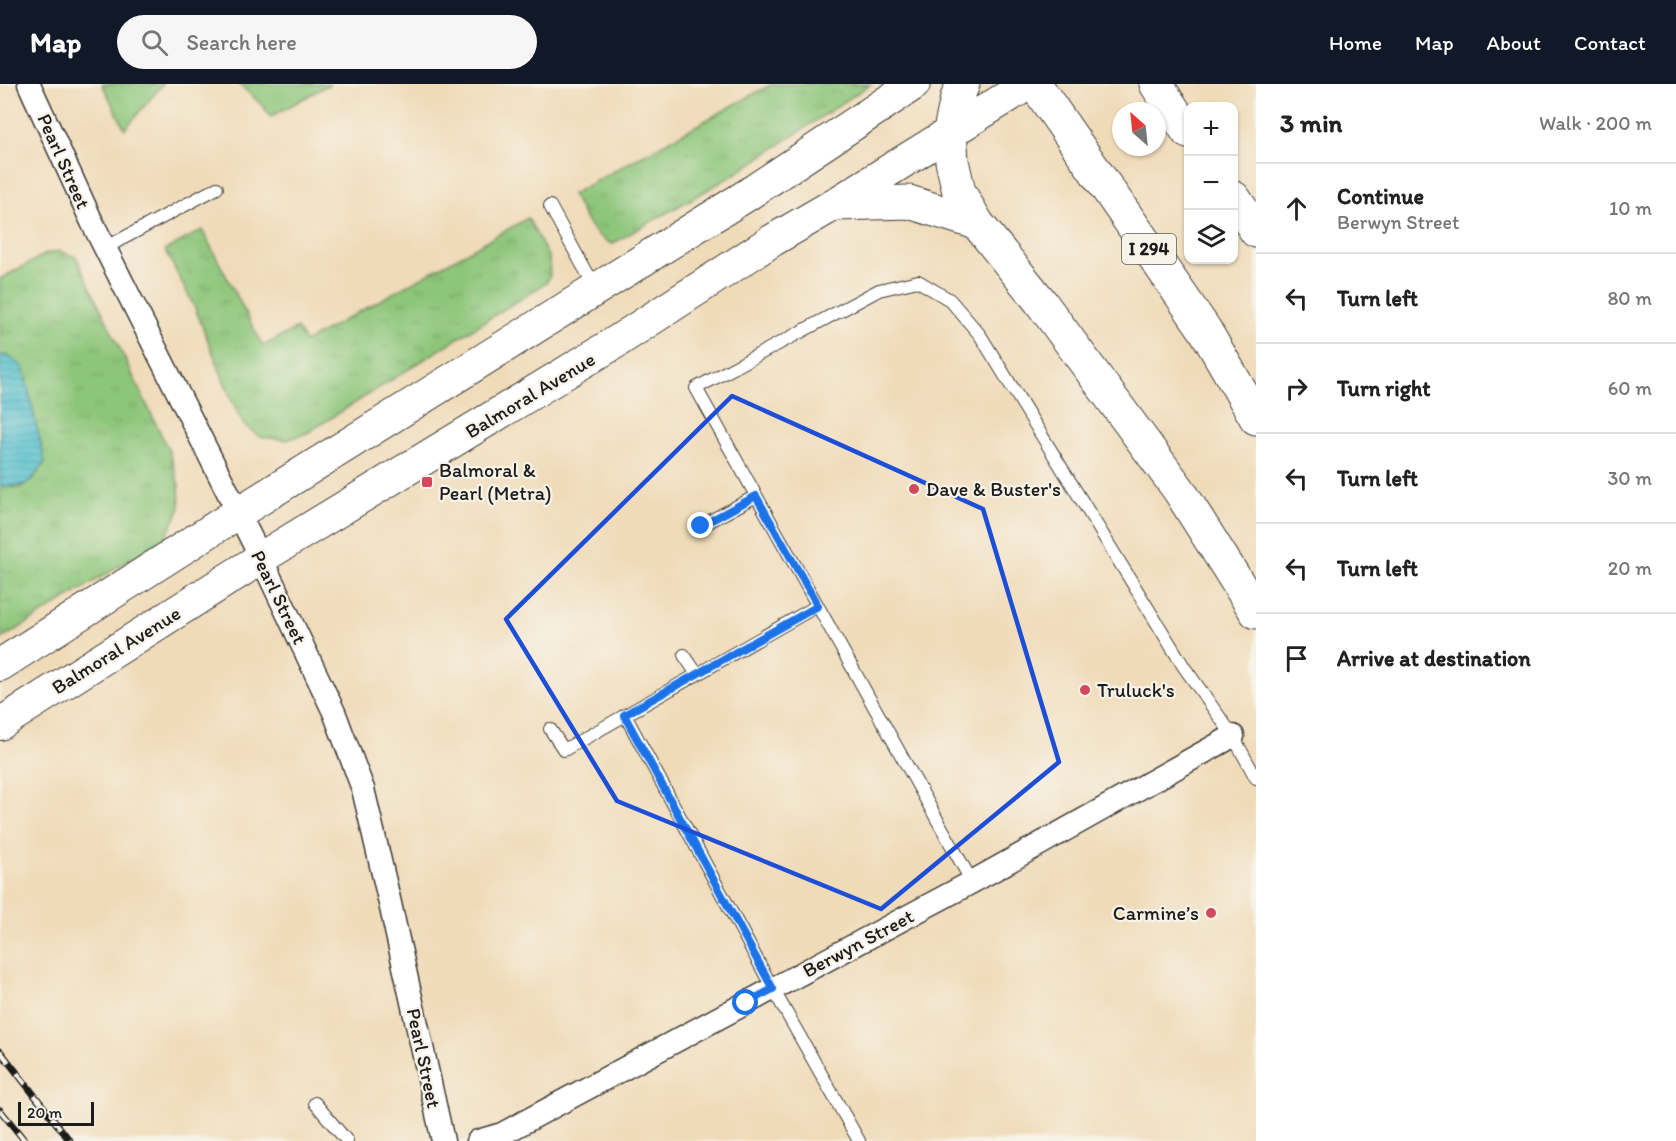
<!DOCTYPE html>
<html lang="en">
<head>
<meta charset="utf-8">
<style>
	:root { --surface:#fff; --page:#f6f6f6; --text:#222; --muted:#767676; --line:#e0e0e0; --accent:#111827 }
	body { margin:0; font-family:Itim,sans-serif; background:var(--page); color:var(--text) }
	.controls { position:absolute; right:18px; top:18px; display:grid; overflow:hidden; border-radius:12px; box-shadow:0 2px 4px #0004 }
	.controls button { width:54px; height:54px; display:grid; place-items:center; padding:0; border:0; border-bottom:2px solid var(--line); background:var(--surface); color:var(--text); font:30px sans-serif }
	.compass { position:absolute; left:1112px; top:18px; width:54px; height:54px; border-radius:50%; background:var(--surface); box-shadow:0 2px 4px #0004; rotate:333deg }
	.scale { position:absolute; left:18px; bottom:15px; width:76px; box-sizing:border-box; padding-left:6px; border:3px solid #1c1c1c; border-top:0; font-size:16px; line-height:21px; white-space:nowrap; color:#1c1c1c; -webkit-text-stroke:4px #f7f3e8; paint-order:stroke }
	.stop { position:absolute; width:18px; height:18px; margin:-14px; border:4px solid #1a73e8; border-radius:50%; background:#fff }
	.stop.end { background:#1a73e8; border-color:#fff; box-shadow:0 2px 6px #0008 }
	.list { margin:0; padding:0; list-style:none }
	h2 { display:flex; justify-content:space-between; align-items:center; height:78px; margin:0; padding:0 24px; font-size:26px }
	h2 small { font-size:20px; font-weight:400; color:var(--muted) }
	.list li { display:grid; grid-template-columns:39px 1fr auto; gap:18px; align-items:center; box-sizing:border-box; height:90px; padding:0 24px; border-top:2px solid var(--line) }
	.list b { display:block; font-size:22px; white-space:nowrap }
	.list p { margin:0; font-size:20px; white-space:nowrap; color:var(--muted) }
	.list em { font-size:20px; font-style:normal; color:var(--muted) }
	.icon { flex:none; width:33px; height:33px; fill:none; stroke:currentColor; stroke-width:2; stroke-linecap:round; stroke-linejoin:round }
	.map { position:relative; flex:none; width:1256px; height:1057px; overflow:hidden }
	header { display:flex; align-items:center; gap:36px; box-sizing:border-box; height:84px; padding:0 30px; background:var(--accent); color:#fff }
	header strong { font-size:28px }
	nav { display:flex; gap:33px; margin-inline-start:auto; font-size:21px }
	.search { width:420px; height:54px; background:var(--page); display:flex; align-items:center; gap:15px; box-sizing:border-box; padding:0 21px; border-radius:33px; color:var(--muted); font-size:22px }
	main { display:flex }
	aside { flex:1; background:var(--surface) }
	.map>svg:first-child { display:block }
</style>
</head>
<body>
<header>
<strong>Map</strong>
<div class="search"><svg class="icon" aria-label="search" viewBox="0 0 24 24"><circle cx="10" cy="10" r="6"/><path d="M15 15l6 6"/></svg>Search here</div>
<nav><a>Home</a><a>Map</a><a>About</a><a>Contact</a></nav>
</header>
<main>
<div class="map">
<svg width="1256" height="1057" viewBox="0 0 1256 1057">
	<defs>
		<pattern id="grass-tufts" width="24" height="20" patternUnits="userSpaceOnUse" patternTransform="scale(1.5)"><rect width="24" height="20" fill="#8dc67a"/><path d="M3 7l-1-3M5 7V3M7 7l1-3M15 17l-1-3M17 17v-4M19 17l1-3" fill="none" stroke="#79aa69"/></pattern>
		<pattern id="water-rules" width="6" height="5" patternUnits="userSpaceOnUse" patternTransform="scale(1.5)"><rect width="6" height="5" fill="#54c0ce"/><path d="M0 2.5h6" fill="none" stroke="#49a4b0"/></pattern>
	</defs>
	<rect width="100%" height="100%" fill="#f7f3e8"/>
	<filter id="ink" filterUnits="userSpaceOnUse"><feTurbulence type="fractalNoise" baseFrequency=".0167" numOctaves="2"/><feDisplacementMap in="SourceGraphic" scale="12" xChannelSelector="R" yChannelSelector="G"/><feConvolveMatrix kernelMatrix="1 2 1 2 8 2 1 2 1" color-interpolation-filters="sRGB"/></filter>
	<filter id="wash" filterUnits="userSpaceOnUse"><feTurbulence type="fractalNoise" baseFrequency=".008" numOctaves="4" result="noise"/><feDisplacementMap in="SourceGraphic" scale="24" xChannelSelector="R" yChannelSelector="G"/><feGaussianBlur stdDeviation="1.35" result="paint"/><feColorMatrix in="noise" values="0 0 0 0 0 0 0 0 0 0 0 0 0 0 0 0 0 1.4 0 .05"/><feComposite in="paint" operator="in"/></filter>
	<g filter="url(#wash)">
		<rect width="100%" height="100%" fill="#f0dbb9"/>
		<g fill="url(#grass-tufts)" stroke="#54714b" stroke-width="1.5">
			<path d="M 772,0 L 871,0 L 735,90 L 612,160 C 589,150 584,131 572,110 Z"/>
			<polygon points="528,134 549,174 550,191 546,199 307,349 287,356 260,353 243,340 232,317 195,224 165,166 202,146 263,262 297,244 305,258"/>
			<polygon points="59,167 76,173 169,367 179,401 180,424 166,453 0,556 0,402 19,404 35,394 8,272 0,271 0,195 46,170"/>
		</g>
		<g fill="#8dc67a" stroke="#54714b" stroke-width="1.5">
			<polygon points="102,0 163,0 125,45"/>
			<polygon points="239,0 330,0 270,33 263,22"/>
		</g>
		<path fill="url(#water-rules)" stroke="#386e75" stroke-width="1.5" d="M 0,271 L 8,272 L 23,283 L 45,378 C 31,400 26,404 0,402 Z"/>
	</g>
	<g filter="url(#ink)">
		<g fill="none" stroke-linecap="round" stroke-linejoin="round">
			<g stroke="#3c3934" stroke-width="14">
				<g id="lane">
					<polyline points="550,122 595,204"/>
					<polyline points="105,164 217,104"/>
					<polyline points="701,442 756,412"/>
					<polyline points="684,571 697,590"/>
					<polyline points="625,631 773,905 859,1057"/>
					<polyline points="550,645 564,666 817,522"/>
					<polyline points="972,798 696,304 879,206 918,197 950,216 980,251 1184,583 1233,652 1256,694"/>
					<polyline points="315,1019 347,1057"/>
				</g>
			</g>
			<g stroke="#3c3934" stroke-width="25">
				<g id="street">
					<polyline points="29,0 92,138 261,474 334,628 363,705 389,815 443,1057"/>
					<polyline points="478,1057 502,1050 972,798 1233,652"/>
				</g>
			</g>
			<g stroke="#3c3934" stroke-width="34">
				<g id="secondary">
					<polyline points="0,581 238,429 747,111 914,0"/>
					<polyline points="0,640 261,474 616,258 773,156 835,120 1028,0"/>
				</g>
			</g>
			<g stroke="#3c3934" stroke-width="35">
				<g id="highway">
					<polyline points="963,0 957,14 950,47 952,77 959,108 977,139 1040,217 1179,406 1256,528"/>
					<polyline points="1035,0 1205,246 1256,334"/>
					<polyline points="1156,0 1188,48"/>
					<polyline points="1234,114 1256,147"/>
					<polyline points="835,120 909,118 977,139"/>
				</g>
			</g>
			<use href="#lane" stroke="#fff" stroke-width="12"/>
			<use href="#street" stroke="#fff" stroke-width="22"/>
			<use href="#secondary" stroke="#fff" stroke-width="32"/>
			<use href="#highway" stroke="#fff" stroke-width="33"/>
			<g stroke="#1c1c1c" stroke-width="7">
				<g id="rail">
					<polyline points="0,967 70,1057"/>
					<polyline points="0,1026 25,1057"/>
				</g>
			</g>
			<use href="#rail" stroke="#f7f3e8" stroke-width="4.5" stroke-dasharray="14" stroke-linecap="butt"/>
		</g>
	</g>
	<g fill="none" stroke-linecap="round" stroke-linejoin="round" filter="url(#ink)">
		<polyline stroke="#1a73e8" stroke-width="8" points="701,442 756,412 818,522 624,631 773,905 746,919"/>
	</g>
	<path fill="none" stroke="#1d4ed8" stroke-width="4.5" stroke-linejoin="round" d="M 732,312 L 983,425 L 1059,678 L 881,825 L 617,717 L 506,535 Z"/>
	<g fill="#d1495b" stroke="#f7f3e8" stroke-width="2">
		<rect x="421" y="392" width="12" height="12" rx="3"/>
		<circle cx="914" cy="405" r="6"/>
		<circle cx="1085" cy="606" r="6"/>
		<circle cx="1211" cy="829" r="6"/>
	</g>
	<g text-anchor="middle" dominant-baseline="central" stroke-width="4.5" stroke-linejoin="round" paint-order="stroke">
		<rect fill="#f7f3e8" stroke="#5e5c59" stroke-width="1.5" x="1122" y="150" width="54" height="30" rx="4.5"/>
		<g font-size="18" font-weight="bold" fill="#1c1c1c">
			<text x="1149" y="165">I 294</text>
		</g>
		<g font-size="20" fill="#1c1c1c" stroke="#f7f3e8">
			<text transform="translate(64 77) rotate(66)">Pearl Street</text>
			<text transform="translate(530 311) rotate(-31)">Balmoral Avenue</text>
			<text transform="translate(279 513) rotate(64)">Pearl Street</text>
			<text transform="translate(116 566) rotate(-32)">Balmoral Avenue</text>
			<text transform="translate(858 859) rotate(-28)">Berwyn Street</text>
			<text transform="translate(424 974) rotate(78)">Pearl Street</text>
		</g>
		<g font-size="20" fill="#1c1c1c" stroke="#f7f3e8" text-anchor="start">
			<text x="439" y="386">Balmoral &amp;<tspan x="439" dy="23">Pearl (Metra)</tspan></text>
			<text x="926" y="405">Dave &amp; Buster's</text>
			<text x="1097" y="606">Truluck's</text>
			<text x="1199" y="829" text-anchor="end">Carmine’s</text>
		</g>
	</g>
</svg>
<div class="controls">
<button>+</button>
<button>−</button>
<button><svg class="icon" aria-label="layers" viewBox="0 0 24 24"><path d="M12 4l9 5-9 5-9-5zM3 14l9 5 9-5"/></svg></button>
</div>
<svg class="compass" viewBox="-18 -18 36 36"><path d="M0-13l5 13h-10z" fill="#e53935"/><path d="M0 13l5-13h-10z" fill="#767676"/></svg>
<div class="scale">20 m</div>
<div class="stop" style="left:746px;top:919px"></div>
<div class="stop end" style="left:701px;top:442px"></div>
</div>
<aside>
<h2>3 min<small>Walk · 200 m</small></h2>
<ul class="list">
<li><svg class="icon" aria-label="ahead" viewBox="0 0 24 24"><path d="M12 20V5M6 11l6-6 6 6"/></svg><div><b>Continue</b><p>Berwyn Street</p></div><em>10 m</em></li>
<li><svg class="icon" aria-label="left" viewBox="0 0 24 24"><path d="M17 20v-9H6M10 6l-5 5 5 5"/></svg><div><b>Turn left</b></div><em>80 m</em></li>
<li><svg class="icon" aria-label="right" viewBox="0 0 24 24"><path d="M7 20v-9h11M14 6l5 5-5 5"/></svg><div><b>Turn right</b></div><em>60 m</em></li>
<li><svg class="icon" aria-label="left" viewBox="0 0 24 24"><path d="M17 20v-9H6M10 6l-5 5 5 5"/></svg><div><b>Turn left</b></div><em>30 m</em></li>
<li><svg class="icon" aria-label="left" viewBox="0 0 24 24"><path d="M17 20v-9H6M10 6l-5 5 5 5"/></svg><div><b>Turn left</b></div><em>20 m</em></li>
<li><svg class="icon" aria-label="arrive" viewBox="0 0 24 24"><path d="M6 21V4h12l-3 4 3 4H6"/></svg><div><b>Arrive at destination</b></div></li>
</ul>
</aside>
</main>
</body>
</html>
